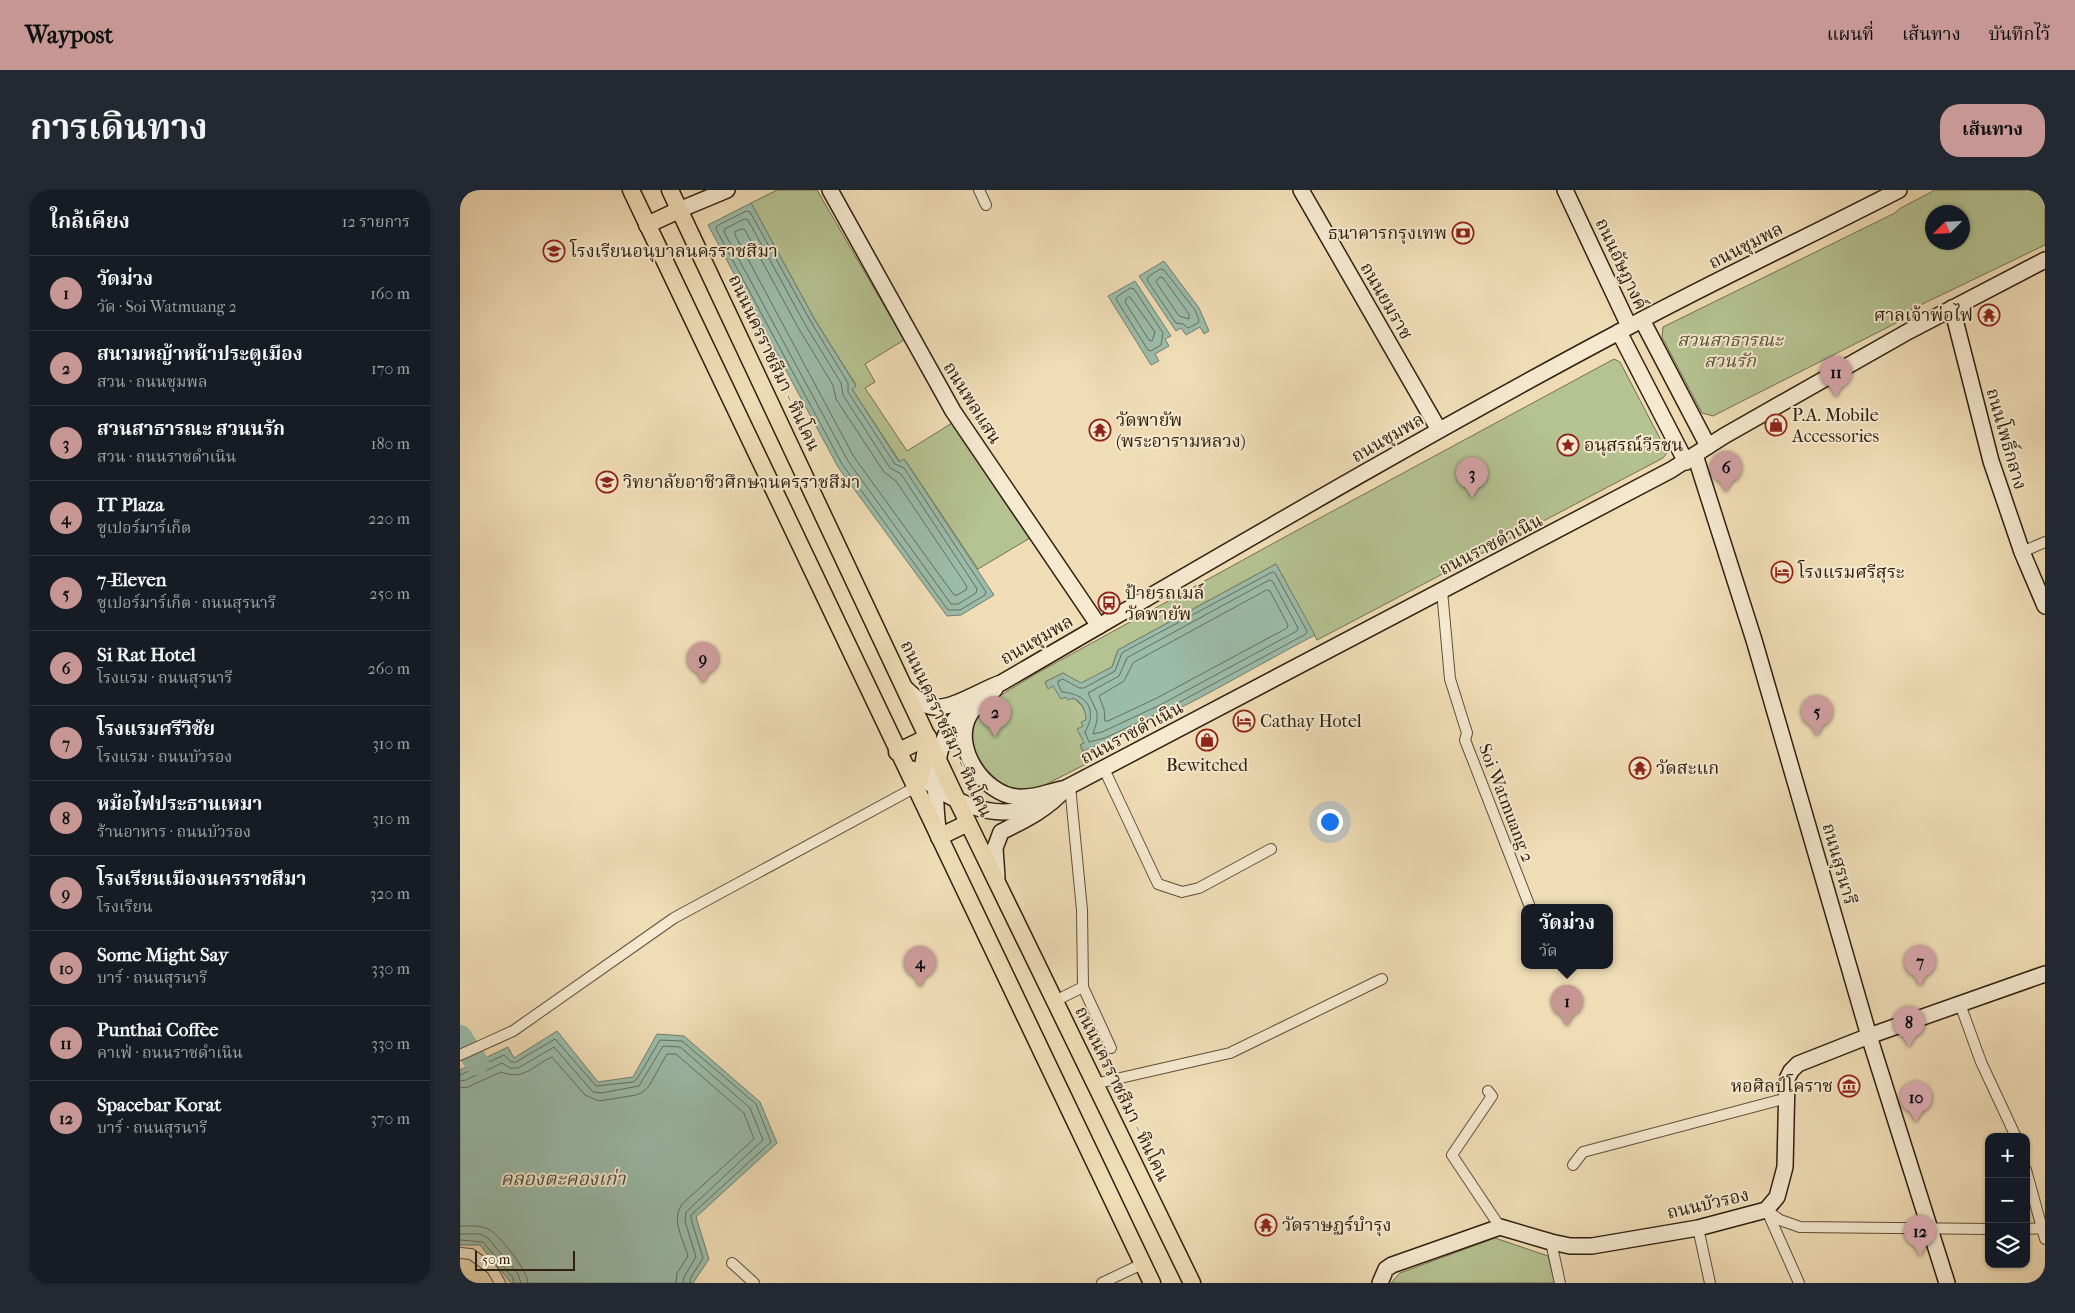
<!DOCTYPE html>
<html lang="th">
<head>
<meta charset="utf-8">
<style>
	:root { --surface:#171b24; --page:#242831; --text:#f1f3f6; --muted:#9ea1a6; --line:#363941; --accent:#c59692 }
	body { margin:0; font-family:"IM FELL French Canon","Noto Serif Thai",serif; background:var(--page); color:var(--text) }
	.controls { position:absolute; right:15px; bottom:15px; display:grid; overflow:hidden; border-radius:10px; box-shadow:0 1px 4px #0004 }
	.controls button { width:45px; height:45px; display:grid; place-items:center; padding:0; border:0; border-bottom:1px solid var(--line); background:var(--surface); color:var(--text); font:25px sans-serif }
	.compass { position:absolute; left:1465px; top:15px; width:45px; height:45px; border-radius:50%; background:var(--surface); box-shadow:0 1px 4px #0004; rotate:246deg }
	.scale { position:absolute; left:15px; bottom:12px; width:100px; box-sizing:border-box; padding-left:5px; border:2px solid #2f200f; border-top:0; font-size:14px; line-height:18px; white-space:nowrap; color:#2f200f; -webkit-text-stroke:4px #f5e9d0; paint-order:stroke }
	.you { position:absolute; left:869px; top:631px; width:18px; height:18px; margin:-12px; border:4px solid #fff; border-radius:50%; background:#1a73e8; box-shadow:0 0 0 8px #1a73e833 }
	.badge { display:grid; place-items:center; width:32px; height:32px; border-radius:50%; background:var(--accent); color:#111; font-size:16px; font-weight:700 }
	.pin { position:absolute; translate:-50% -41px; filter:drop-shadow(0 1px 2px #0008) }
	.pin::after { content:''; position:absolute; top:26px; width:18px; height:15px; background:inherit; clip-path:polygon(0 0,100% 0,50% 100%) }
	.popup { position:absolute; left:1061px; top:714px; width:92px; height:65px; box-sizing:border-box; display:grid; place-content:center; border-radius:10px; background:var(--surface); filter:drop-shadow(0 1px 4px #0005); font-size:16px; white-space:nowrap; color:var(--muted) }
	.popup b { font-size:19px; color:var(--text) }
	.popup::after { content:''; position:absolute; left:50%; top:100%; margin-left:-10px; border:10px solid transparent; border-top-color:var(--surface) }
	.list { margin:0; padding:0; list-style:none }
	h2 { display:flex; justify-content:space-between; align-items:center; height:65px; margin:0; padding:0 20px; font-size:21px }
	h2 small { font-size:16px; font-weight:400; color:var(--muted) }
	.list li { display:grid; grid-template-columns:32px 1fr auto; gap:15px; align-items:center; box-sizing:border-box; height:75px; padding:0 20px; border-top:1px solid var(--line) }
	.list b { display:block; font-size:19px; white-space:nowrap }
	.list p { margin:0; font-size:16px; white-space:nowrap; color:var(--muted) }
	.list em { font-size:16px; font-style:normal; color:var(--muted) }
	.icon { flex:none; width:28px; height:28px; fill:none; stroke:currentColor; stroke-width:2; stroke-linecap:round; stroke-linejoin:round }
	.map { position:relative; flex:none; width:1585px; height:1093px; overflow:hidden; border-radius:20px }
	header { display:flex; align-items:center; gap:30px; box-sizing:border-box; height:70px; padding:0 25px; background:var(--accent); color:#111 }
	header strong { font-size:24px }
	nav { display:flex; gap:28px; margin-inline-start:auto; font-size:18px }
	.intro { display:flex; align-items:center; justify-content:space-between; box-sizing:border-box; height:120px; padding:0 30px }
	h1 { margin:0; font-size:35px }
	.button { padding:12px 22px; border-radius:20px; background:var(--accent); color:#111; font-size:18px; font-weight:700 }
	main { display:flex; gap:30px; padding:0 30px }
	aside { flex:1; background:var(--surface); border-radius:20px; box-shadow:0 1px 4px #0004 }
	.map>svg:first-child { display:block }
</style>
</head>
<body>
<header>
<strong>Waypost</strong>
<nav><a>แผนที่</a><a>เส้นทาง</a><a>บันทึกไว้</a></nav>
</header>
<div class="intro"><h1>การเดินทาง</h1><a class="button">เส้นทาง</a></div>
<main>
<aside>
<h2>ใกล้เคียง<small>12 รายการ</small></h2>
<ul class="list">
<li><span class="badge">1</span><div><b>วัดม่วง</b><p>วัด · Soi Watmuang 2</p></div><em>160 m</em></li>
<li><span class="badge">2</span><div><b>สนามหญ้าหน้าประตูเมือง</b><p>สวน · ถนนชุมพล</p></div><em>170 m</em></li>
<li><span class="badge">3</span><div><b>สวนสาธารณะ สวนนรัก</b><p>สวน · ถนนราชดำเนิน</p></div><em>180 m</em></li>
<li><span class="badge">4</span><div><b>IT Plaza</b><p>ซูเปอร์มาร์เก็ต</p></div><em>220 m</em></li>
<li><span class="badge">5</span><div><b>7-Eleven</b><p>ซูเปอร์มาร์เก็ต · ถนนสุรนารี</p></div><em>250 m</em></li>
<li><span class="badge">6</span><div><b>Si Rat Hotel</b><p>โรงแรม · ถนนสุรนารี</p></div><em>260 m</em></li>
<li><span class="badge">7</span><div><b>โรงแรมศรีวิชัย</b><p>โรงแรม · ถนนบัวรอง</p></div><em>310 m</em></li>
<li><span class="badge">8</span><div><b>หม้อไฟประธานเหมา</b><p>ร้านอาหาร · ถนนบัวรอง</p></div><em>310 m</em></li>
<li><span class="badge">9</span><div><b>โรงเรียนเมืองนครราชสีมา</b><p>โรงเรียน</p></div><em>320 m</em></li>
<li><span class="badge">10</span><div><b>Some Might Say</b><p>บาร์ · ถนนสุรนารี</p></div><em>330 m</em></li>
<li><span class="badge">11</span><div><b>Punthai Coffee</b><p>คาเฟ่ · ถนนราชดำเนิน</p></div><em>330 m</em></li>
<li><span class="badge">12</span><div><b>Spacebar Korat</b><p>บาร์ · ถนนสุรนารี</p></div><em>370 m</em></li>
</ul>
</aside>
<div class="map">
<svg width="1585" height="1093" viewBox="0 0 1585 1093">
	<rect width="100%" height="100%" fill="#f0ddb6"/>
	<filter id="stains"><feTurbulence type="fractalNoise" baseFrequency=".004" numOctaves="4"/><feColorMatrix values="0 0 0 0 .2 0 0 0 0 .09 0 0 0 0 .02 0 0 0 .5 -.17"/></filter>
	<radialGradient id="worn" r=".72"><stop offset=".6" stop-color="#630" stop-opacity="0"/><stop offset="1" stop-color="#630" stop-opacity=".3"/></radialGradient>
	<g fill="#b5c291" stroke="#727150" fill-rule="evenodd">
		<polygon points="317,0 357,0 444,150 405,174 415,192 405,198 447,261 492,233 570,348 518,379 445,270 440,272 392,199 396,195 355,130 291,13"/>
		<path d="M 1475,0 L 1585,0 L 1585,55 L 1448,121 L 1448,127 L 1253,226 L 1242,223 L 1202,147 L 1203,137 L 1435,23 L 1439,19 ZM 1472,22 L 1502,22 L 1502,52 L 1472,52 Z"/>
		<polygon points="1154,169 1160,172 1206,260 1207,263 1203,268 857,450 816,374 658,460 652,477 621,494 603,483 585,492 588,498 593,496 606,507 615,509 622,516 626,524 626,530 623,536 625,553 620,555 628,573 573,601 545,600 517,573 510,542 514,529 526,514 579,482 823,348"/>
		<polygon points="1035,1048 1088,1066 1095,1093 931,1093 940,1083"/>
	</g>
	<g fill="#9bbcaa" stroke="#707e6c">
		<polygon points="291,13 355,130 396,196 392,199 439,272 444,269 534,405 501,425 487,426 378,277 248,35"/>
		<polygon points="704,71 739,118 749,141 744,144 740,137 726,145 721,138 716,141 679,86"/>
		<polygon points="675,91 711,146 705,149 709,156 695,164 699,171 691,175 648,106"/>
		<path d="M 816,374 L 855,445 C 779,485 704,532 623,561 L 620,555 L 624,553 L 617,539 L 623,536 L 621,532 L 626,530 C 626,520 622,512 613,508 L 608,510 L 606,507 L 601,509 L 593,496 L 588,499 L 585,492 L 603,483 L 621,493 L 652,477 L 658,460 Z"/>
		<polygon points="97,841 138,892 173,887 197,844 224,846 300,912 317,953 236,1027 249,1069 233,1093 51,1093 20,1055 0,1055 0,880 48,857 54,868"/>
	</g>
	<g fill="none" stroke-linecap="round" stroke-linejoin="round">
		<g stroke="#656e5c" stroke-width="1">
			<polygon points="287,21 290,22 351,132 388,193 388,202 435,274 444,278 526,402 525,405 500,420 488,420 382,274 256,39 257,36"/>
			<polygon points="285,29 288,30 346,136 381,193 383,205 430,278 441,284 508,385 517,399 516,403 498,414 491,414 388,271 264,42 265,39"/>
			<polygon points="282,39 285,40 339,139 373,195 376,209 424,282 436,291 502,389 507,397 506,400 497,405 494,405 394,267 275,45 275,42"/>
			<polygon points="701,79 704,80 735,120 739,130 738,133 728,138 723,134 716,133 687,90 688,87"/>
			<polygon points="700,87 703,88 729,124 729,129 719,126 696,92"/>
			<polygon points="671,98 674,99 703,143 701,155 691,161 688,160 656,109 657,107"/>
			<polygon points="670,107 695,142 692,151 689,150 665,112 666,109"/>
			<path d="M 813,382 L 815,383 L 847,441 L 846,444 L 703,521 L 645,548 L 629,552 L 625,542 C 638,520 627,504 602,502 L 598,494 L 598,491 L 603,489 L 619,498 L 624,498 L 655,481 L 662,463 Z"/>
			<polygon points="810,390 813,392 838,438 837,441 700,515 642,542 633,544 637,531 637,522 628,503 659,486 667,468"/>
			<polygon points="807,400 810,401 828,435 827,438 697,508 648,531 645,531 644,519 639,506 664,491 673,473"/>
			<polyline points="0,885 44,865 51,872 56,872 95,849 136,896 173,892 177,889 200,850 222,851 296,914 311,952 231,1025 231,1029 243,1068 230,1089 230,1093"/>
			<polyline points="0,891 6,890 42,873 50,878 58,878 94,857 133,902 141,903 179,896 203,856 220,857 290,918 303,950 226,1022 225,1031 236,1067 224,1087 223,1093"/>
			<path d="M 0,898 L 8,897 L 41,882 C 64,891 72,876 92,867 L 125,905 L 139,911 L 176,905 L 183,902 L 189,896 L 207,864 L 216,864 L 284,923 L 294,949 L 223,1013 C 210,1028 223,1049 228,1066 L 217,1083 L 216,1093"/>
			<path d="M 0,1036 C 9,1036 20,1035 28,1039 C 39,1044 68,1081 68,1093"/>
			<polyline points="0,1044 20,1044 27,1047 58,1084 61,1093"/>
			<polyline points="0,1050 23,1052 53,1088 54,1093"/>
		</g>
		<polyline stroke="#9bbcaa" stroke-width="24" points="0,847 17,873"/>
		<g stroke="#5f4f39" stroke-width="12">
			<g id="street">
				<polyline points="519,0 526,15"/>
				<polyline points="1562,362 1585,352"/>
				<polyline points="982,401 990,489 1007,543 1005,550 1070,717"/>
				<polyline points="644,579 698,694 722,702 739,698 811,659"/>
				<polyline points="610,596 622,720 623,797 651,858"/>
				<polyline points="595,811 623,797"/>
				<polyline points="1500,814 1521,872 1556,947"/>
				<polyline points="0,865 53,841 214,728 454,598"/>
				<polyline points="634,894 770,863 922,789"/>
				<polyline points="1028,901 1032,906 992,965 1040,1037"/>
				<polyline points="1113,975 1123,962 1327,908"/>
				<polyline points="1566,980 1585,1049"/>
				<polyline points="1306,1020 1320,1030 1340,1037 1529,1039"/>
				<polyline points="1307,1021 1339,1093"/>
				<polyline points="1238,1038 1250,1093"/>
				<polyline points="1566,1039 1585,1038"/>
				<polyline points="1091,1052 1100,1093"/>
				<polyline points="0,1063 11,1064 32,1079 40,1093"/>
				<polyline points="272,1073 294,1093"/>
				<polyline points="642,1093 682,1074"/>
			</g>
		</g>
		<g stroke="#2f200f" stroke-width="18">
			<g id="secondary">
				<polyline points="370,0 493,221 639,436"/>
				<polyline points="841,0 979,240"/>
				<polyline points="1105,0 1169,136"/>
				<polyline points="219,20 267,0"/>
				<polyline points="1492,118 1531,271 1562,362 1585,416"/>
				<polyline points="1182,130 1248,256"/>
				<polyline points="1159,142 1226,272"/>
				<polyline points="1235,265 1294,450 1409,846 1487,1093"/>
				<path d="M 444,497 C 452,504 459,512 469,516 C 488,523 522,499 541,493 C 746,374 950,253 1159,142 C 1251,92 1346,48 1439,0"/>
				<path d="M 535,499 C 526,508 515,515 509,526 C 492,558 524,604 557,607 C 574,609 590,601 606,598"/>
				<path d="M 452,579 C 484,608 534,636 576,614"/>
				<path d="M 478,639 C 473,595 472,543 511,513"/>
				<path d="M 537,687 L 535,658 L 541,642 C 565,630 588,619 606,598 L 1211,280 L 1264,246 L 1449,141 L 1585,70"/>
				<polyline points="920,1093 926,1079 932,1075 1040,1037 1091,1052 1110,1056 1132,1056 1238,1038 1306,1020 1317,1007 1325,977 1327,889 1331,881 1338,874 1409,846 1585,784"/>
			</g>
		</g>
		<g stroke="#2f200f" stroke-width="19">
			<g id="primary">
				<polyline points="171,0 692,1093"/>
				<polyline points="210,0 496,608 732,1093"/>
				<polyline points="187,35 219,20"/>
				<polyline points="437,562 468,547"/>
				<polyline points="454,598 461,587 468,547"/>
				<polyline points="479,647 508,633"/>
			</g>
		</g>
		<use href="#street" stroke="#f5e9d0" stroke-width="10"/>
		<use href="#secondary" stroke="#f5e9d0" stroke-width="15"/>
		<use href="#primary" stroke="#f0ddb6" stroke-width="16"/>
	</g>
	<defs>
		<g id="bank-ring" transform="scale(1.125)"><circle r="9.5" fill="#f5e9d0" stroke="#8f2418" stroke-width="1.5"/><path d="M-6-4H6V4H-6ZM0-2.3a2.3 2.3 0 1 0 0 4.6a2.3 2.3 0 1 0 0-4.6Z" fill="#8f2418"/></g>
		<g id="school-ring" transform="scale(1.125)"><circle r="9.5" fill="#f5e9d0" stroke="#8f2418" stroke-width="1.5"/><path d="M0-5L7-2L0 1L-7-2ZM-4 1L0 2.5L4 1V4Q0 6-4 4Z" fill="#8f2418"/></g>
		<g id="temple-ring" transform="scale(1.125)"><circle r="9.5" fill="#f5e9d0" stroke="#8f2418" stroke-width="1.5"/><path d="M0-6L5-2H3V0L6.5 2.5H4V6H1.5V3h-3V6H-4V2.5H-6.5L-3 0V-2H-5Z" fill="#8f2418"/></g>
		<g id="shop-ring" transform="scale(1.125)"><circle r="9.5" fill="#f5e9d0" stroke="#8f2418" stroke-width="1.5"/><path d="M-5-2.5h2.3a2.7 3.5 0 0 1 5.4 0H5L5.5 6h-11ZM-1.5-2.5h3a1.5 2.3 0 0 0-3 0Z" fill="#8f2418"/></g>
		<g id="sight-ring" transform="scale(1.125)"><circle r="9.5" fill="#f5e9d0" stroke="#8f2418" stroke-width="1.5"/><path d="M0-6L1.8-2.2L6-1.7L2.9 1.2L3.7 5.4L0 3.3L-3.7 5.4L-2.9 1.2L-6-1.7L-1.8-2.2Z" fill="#8f2418"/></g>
		<g id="hotel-ring" transform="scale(1.125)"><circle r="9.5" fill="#f5e9d0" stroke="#8f2418" stroke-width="1.5"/><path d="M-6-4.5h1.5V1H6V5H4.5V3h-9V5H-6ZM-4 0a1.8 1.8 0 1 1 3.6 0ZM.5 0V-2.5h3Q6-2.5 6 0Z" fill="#8f2418"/></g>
		<g id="bus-ring" transform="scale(1.125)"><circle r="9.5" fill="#f5e9d0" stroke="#8f2418" stroke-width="1.5"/><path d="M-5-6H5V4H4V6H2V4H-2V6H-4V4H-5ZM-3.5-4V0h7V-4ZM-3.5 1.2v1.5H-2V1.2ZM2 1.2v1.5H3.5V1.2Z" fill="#8f2418"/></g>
		<g id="museum-ring" transform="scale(1.125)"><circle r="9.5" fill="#f5e9d0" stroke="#8f2418" stroke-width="1.5"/><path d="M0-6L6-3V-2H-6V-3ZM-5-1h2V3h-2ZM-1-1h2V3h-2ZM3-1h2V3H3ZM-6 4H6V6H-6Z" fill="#8f2418"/></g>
	</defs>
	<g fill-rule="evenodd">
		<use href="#bank-ring" x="1003" y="43"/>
		<use href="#school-ring" x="94" y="61"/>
		<use href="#temple-ring" x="1529" y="125"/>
		<use href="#shop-ring" x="1316" y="235"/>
		<use href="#temple-ring" x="640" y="240"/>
		<use href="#sight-ring" x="1108" y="255"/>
		<use href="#school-ring" x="147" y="292"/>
		<use href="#hotel-ring" x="1322" y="382"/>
		<use href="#bus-ring" x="649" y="413"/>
		<use href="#hotel-ring" x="784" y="531"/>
		<use href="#shop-ring" x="747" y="550"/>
		<use href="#temple-ring" x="1180" y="578"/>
		<use href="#museum-ring" x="1389" y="896"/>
		<use href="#temple-ring" x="806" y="1035"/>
	</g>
	<g text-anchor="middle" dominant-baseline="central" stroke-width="4" stroke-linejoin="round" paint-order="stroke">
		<g font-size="18" fill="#2f200f" stroke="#f5e9d0" text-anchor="start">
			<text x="987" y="43" text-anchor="end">ธนาคารกรุงเทพ</text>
			<text x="110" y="61">โรงเรียนอนุบาลนครราชสีมา</text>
			<text x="1513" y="125" text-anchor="end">ศาลเจ้าพ่อไฟ</text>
			<text x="1332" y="225">P.A. Mobile<tspan x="1332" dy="21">Accessories</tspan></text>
			<text x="656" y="230">วัดพายัพ<tspan x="656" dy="21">(พระอารามหลวง)</tspan></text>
			<text x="1124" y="255">อนุสรณ์วีรชน</text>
			<text x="163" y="292">วิทยาลัยอาชีวศึกษานครราชสีมา</text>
			<text x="1338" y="382">โรงแรมศรีสุระ</text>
			<text x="665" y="403">ป้ายรถเมล์<tspan x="665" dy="21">วัดพายัพ</tspan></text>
			<text x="800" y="531">Cathay Hotel</text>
			<text x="747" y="575" text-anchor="middle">Bewitched</text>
			<text x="1196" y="578">วัดสะแก</text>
			<text x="1373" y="896" text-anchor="end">หอศิลป์โคราช</text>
			<text x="822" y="1035">วัดราษฏร์บำรุง</text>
		</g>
		<g font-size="18" fill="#2f200f" stroke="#f5e9d0">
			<text transform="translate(1286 56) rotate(-27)">ถนนชุมพล</text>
			<text transform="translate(1161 74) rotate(65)">ถนนอัษฎางค์</text>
			<text transform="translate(926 111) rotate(60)">ถนนยมราช</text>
			<text transform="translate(314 173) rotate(65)">ถนนนครราชสีมา - หินโคน</text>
			<text transform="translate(512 213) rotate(58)">ถนนพลแสน</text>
			<text transform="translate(928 248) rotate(-30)">ถนนชุมพล</text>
			<text transform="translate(1546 249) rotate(74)">ถนนโพธิ์กลาง</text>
			<text transform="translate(1031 355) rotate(-27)">ถนนราชดำเนิน</text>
			<text transform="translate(577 450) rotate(-30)">ถนนชุมพล</text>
			<text transform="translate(486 539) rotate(65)">ถนนนครราชสีมา - หินโคน</text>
			<text transform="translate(672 543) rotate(-28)">ถนนราชดำเนิน</text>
			<text transform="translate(1046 613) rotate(69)">Soi Watmuang 2</text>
			<text transform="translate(1379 674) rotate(74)">ถนนสุรนารี</text>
			<text transform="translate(662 904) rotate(64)">ถนนนครราชสีมา - หินโคน</text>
			<text transform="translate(1248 1014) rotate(-13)">ถนนบัวรอง</text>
		</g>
		<g font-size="18" font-style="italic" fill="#575136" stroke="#f5e9d0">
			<text x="1270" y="150">สวนสาธารณะ<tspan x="1270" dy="21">สวนรัก</tspan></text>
		</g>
		<g font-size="19" font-style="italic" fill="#4f4f3e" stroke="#f5e9d0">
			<text x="103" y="989">คลองตะคองเก่า</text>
		</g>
	</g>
	<rect width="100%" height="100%" filter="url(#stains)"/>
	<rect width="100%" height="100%" fill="url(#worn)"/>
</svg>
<div class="controls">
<button>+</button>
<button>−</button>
<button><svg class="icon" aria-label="layers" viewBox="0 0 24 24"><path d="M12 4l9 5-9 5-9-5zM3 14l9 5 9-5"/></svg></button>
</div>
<svg class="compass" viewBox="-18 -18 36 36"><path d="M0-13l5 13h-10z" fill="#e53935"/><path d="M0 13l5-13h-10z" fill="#9ea1a6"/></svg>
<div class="scale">50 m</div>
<div class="you"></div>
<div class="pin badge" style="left:1107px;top:836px">1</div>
<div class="popup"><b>วัดม่วง</b>วัด</div>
<div class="pin badge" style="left:535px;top:547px">2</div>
<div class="pin badge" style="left:1012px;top:308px">3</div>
<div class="pin badge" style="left:460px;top:797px">4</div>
<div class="pin badge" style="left:1357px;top:546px">5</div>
<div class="pin badge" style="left:1266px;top:302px">6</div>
<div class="pin badge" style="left:1460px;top:796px">7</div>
<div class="pin badge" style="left:1449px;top:857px">8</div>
<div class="pin badge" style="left:243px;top:493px">9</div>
<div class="pin badge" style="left:1456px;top:932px">10</div>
<div class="pin badge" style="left:1376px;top:207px">11</div>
<div class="pin badge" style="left:1460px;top:1066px">12</div>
</div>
</main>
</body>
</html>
